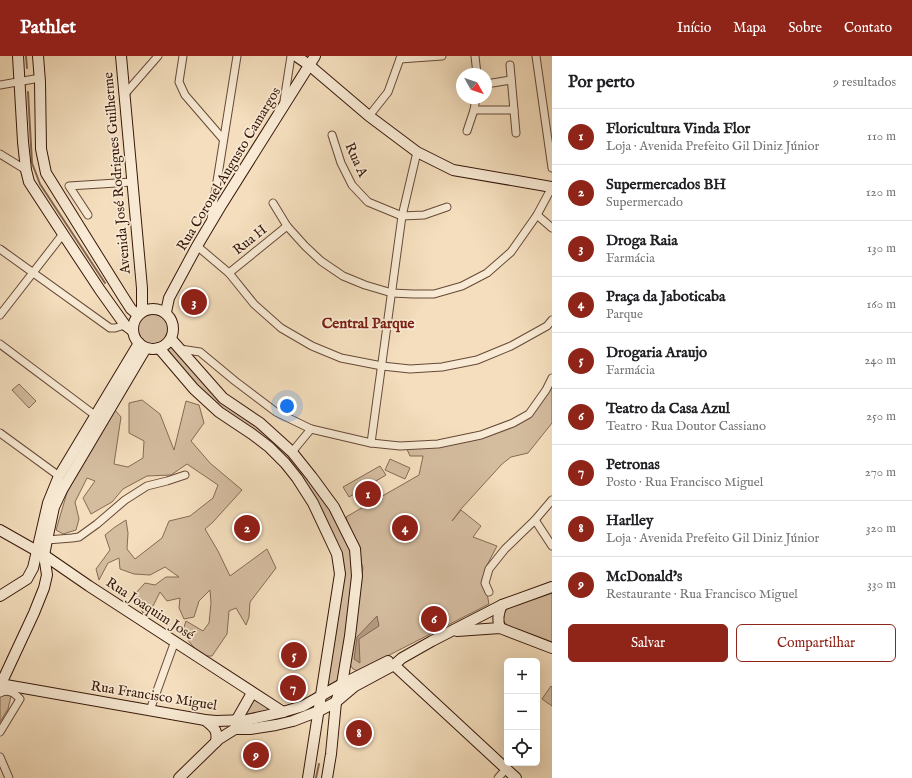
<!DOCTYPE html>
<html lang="pt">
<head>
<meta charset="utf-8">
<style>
	:root { --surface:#fff; --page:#f6f6f6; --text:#202124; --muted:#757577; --line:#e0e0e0; --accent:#8f2418 }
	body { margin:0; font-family:"IM FELL English",serif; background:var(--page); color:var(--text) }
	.controls { position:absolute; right:12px; bottom:12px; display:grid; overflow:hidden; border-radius:6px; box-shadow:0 4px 16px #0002 }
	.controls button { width:36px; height:36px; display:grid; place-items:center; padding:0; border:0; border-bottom:1px solid var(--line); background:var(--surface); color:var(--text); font:20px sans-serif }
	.compass { position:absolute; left:456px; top:12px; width:36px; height:36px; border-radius:50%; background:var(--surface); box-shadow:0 4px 16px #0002; rotate:130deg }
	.you { position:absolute; left:287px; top:350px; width:14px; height:14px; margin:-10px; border:3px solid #fff; border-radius:50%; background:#1a73e8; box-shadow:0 0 0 6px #1a73e833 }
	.badge { display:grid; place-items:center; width:26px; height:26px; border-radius:50%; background:var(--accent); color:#fff; font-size:13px; font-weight:700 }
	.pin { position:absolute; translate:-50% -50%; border:2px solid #fff; box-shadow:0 1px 4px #0006 }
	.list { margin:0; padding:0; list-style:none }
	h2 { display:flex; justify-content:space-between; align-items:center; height:52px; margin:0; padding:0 16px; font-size:17px }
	h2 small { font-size:13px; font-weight:400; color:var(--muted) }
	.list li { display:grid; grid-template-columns:26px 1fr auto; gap:12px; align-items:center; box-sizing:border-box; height:56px; padding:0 16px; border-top:1px solid var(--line) }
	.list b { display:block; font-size:15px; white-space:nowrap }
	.list p { margin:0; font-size:13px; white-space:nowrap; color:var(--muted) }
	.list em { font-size:13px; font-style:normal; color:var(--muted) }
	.actions { display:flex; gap:8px; padding:12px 16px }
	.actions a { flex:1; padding:9px 0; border:1px solid var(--accent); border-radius:6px; text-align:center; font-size:14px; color:var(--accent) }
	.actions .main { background:var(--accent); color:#fff }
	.icon { flex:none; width:22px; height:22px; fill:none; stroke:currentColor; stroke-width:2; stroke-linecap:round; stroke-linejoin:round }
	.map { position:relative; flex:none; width:552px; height:722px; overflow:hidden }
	header { display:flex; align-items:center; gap:24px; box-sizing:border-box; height:56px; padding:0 20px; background:var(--accent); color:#fff }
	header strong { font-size:19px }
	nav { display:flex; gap:22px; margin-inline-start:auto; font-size:14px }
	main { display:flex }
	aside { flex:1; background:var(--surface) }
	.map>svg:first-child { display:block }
</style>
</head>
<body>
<header>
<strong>Pathlet</strong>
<nav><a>Início</a><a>Mapa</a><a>Sobre</a><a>Contato</a></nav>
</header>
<main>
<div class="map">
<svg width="552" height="722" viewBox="0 0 552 722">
	<rect width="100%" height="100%" fill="#f4debd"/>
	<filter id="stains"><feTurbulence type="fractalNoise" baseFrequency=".005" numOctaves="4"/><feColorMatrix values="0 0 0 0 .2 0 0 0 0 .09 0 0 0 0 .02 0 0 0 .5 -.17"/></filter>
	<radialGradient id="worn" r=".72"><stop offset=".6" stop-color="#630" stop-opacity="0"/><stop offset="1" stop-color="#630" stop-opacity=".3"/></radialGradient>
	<g fill="#d4bc9f" stroke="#866a54">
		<circle cx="153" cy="273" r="15"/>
		<polygon points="174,287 186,305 261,372 304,414 333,459 351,494 353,524 348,568 338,624 327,631 344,514 313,440 219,350 196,330 175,305 167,293"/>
		<polygon points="19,328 36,345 29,352 12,334"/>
		<polygon points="552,329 552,367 528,397 511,401 502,408 461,453 452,465 461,454 481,470 473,481 497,490 487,509 485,527 489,548 358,615 353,613 349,607 354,565 363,512 346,461 419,419 423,400 410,400 406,391 436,390 530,361"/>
		<polygon points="142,344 160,358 174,394 186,345 199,349 204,367 191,385 210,407 242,434 213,466 205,473 218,495 230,520 267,493 276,512 250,546 249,561 246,569 236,552 229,555 227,578 212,600 201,600 182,577 186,565 203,575 209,567 211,547 210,534 199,545 194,561 184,563 179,552 180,542 167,545 160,536 153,550 143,557 134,539 145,527 155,529 166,521 179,521 165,511 150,519 134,518 120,513 119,502 108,507 99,524 96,513 110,494 105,479 115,471 126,464 128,477 127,493 135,503 162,482 169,465 190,460 213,442 218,429 187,408 171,419 147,420 123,433 112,446 91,458 83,442 95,425 87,422 75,446 79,463 76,474 63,478 56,474 68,433 115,354 121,361 114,408 128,411 143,402 144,385 129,377 129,347"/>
		<polygon points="390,403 410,412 405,423 385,414"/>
		<polygon points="380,410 386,419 349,441 343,431"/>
		<polygon points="552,533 552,588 511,572 504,566 502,559 505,554 509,551"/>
		<polygon points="551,630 552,631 552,650 542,643"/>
		<polygon points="0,638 11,640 8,653 0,666"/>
		<polygon points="254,644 276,655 244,658"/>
	</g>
	<polygon fill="#b49a80" stroke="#826651" points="377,560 379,570 359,583 360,607 354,603 357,581"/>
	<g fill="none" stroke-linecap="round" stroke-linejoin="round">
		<g stroke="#826651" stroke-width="2">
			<polyline points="26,0 27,12"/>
			<polyline points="28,36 32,107 40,128 105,227"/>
			<polyline points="316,722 319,708"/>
		</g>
		<g stroke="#664937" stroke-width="9">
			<g id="street">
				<polyline points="183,0 179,26 185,39 223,83"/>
				<polyline points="475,0 477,18"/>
				<polyline points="536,0 552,112"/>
				<polyline points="400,3 442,0"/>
				<polyline points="510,9 516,77"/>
				<polyline points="486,28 511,24"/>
				<polyline points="0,29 40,22"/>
				<polyline points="124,39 158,0"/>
				<polyline points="284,45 291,0"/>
				<polyline points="474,54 514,54"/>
				<polyline points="369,60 388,36 401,0"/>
				<polyline points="467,75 474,54 476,42"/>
				<polyline points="332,79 341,107 352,129 368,146 402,160 424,159 447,151"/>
				<polyline points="0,98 26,114"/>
				<polyline points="273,147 287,170 305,190 321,205 343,220 365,229 392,237 413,238 434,238 462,230 487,217 511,196 537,159 552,131"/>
				<polyline points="88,159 69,130 132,126"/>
				<polyline points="537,159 552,172"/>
				<polyline points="211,163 237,0"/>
				<polyline points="197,190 229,217 254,248 281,272 312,290 341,302 382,310 410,313 442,311 477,304 511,290 547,270 552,264"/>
				<polyline points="0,193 110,272 115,272 125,269"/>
				<polyline points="229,217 287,170"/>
				<polyline points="0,259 63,178"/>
				<polyline points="0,288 96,360"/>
				<polyline points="180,293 200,296 235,325 276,356 311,373 371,387 400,390 438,388 481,379 513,367 529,358 546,334 552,322"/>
				<polyline points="0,377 59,420"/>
				<polyline points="371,387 402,160 417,96"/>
				<polyline points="292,396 311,373"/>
				<polyline points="535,464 552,490"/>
				<polyline points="47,484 72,482 79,481 97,468 125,444 147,430 167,425 185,419"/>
				<polyline points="489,536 485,527 489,513 505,493 535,464 552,444"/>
				<path d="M 0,637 C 8,633 14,636 20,643 L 0,676"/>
				<polyline points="150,654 175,585"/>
				<polyline points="0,701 9,722"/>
				<polyline points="498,722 506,713"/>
			</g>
		</g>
		<g stroke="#37170a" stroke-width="12">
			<g id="secondary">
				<polyline points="18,0 23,86 26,114 29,126 63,178 100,234 125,269 133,275"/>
				<polyline points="38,0 40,26 41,93 46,117 122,239 131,253 138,259"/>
				<polyline points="121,0 142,232 142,256"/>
				<polyline points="296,0 309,9 369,60 417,96 453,114 552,131"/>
				<circle cx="153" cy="273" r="20"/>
				<polyline points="166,256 169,242 197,190 222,148 315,0"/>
				<polyline points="171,283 223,342 260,367 292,396 312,421 334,451 355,493 357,520 350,580 342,628 336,646 331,698 327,722"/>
				<polyline points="159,292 194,333 219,356 252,378 269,391 285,407 297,422 313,447 337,498 340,518 308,722"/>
				<polyline points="0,474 44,499 89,530 283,656"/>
				<polyline points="0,540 27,523 33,512 37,495 48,447 59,420 139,287"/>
				<path d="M 500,572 C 497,564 498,557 502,549"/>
				<polyline points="457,575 500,572 552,592"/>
				<polyline points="394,609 516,722"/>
				<polyline points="0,628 205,664 216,665 247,664 283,656 303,650 342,628 388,605"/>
				<polyline points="0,630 34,557 44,532 47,519 44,499 47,484 54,451 62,434 146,292"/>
				<path d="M 205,664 C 214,672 218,673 216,686"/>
				<polyline points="236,671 236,665 252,637"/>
				<polyline points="179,722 219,683 235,673 250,673 276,669 293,665 319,655 336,646 355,630 394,609 402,602 432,585 502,549 552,531"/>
			</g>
		</g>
		<use href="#street" stroke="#f8ead4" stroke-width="7"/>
		<use href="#secondary" stroke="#f8ead4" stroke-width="10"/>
	</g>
	<g text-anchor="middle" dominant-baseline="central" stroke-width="3.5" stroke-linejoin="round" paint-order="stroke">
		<g font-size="14" fill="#37170a" stroke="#f8ead4">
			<text transform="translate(356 104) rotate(66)">Rua A</text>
			<text transform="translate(229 113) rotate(-59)">Rua Coronel Augusto Camargos</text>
			<text transform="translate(117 117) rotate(-95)">Avenida José Rodrigues Guilherme</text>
			<text transform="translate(250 184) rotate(-39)">Rua H</text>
			<text transform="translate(150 553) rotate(33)">Rua Joaquim José</text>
			<text transform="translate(154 640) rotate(9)">Rua Francisco Miguel</text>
		</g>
		<g font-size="15" font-weight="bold" fill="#7a1f14" stroke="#f8ead4">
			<text x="368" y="267">Central Parque</text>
		</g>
	</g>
	<rect width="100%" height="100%" filter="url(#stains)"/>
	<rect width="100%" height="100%" fill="url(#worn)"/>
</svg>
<div class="controls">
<button>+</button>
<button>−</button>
<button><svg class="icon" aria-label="locate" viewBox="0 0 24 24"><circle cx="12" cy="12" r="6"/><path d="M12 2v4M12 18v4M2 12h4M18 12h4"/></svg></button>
</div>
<svg class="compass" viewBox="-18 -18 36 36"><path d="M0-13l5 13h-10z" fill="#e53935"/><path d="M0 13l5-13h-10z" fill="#757577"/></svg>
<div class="you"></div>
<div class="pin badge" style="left:368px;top:438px">1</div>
<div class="pin badge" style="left:247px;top:472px">2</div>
<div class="pin badge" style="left:194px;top:246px">3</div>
<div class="pin badge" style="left:405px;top:472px">4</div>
<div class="pin badge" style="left:294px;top:599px">5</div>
<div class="pin badge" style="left:434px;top:563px">6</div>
<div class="pin badge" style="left:293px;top:632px">7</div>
<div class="pin badge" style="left:359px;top:677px">8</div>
<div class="pin badge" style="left:256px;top:699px">9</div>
</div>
<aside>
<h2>Por perto<small>9 resultados</small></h2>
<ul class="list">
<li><span class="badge">1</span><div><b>Floricultura Vinda Flor</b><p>Loja · Avenida Prefeito Gil Diniz Júnior</p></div><em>110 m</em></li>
<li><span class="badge">2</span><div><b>Supermercados BH</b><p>Supermercado</p></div><em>120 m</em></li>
<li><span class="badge">3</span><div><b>Droga Raia</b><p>Farmácia</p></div><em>130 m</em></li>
<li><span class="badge">4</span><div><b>Praça da Jaboticaba</b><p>Parque</p></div><em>160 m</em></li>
<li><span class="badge">5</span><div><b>Drogaria Araujo</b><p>Farmácia</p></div><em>240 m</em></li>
<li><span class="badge">6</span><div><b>Teatro da Casa Azul</b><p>Teatro · Rua Doutor Cassiano</p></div><em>250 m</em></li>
<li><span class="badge">7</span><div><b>Petronas</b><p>Posto · Rua Francisco Miguel</p></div><em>270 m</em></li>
<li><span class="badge">8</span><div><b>Harlley</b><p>Loja · Avenida Prefeito Gil Diniz Júnior</p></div><em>320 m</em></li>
<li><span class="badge">9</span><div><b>McDonald's</b><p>Restaurante · Rua Francisco Miguel</p></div><em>330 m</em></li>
</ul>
<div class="actions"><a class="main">Salvar</a><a>Compartilhar</a></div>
</aside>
</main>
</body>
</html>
